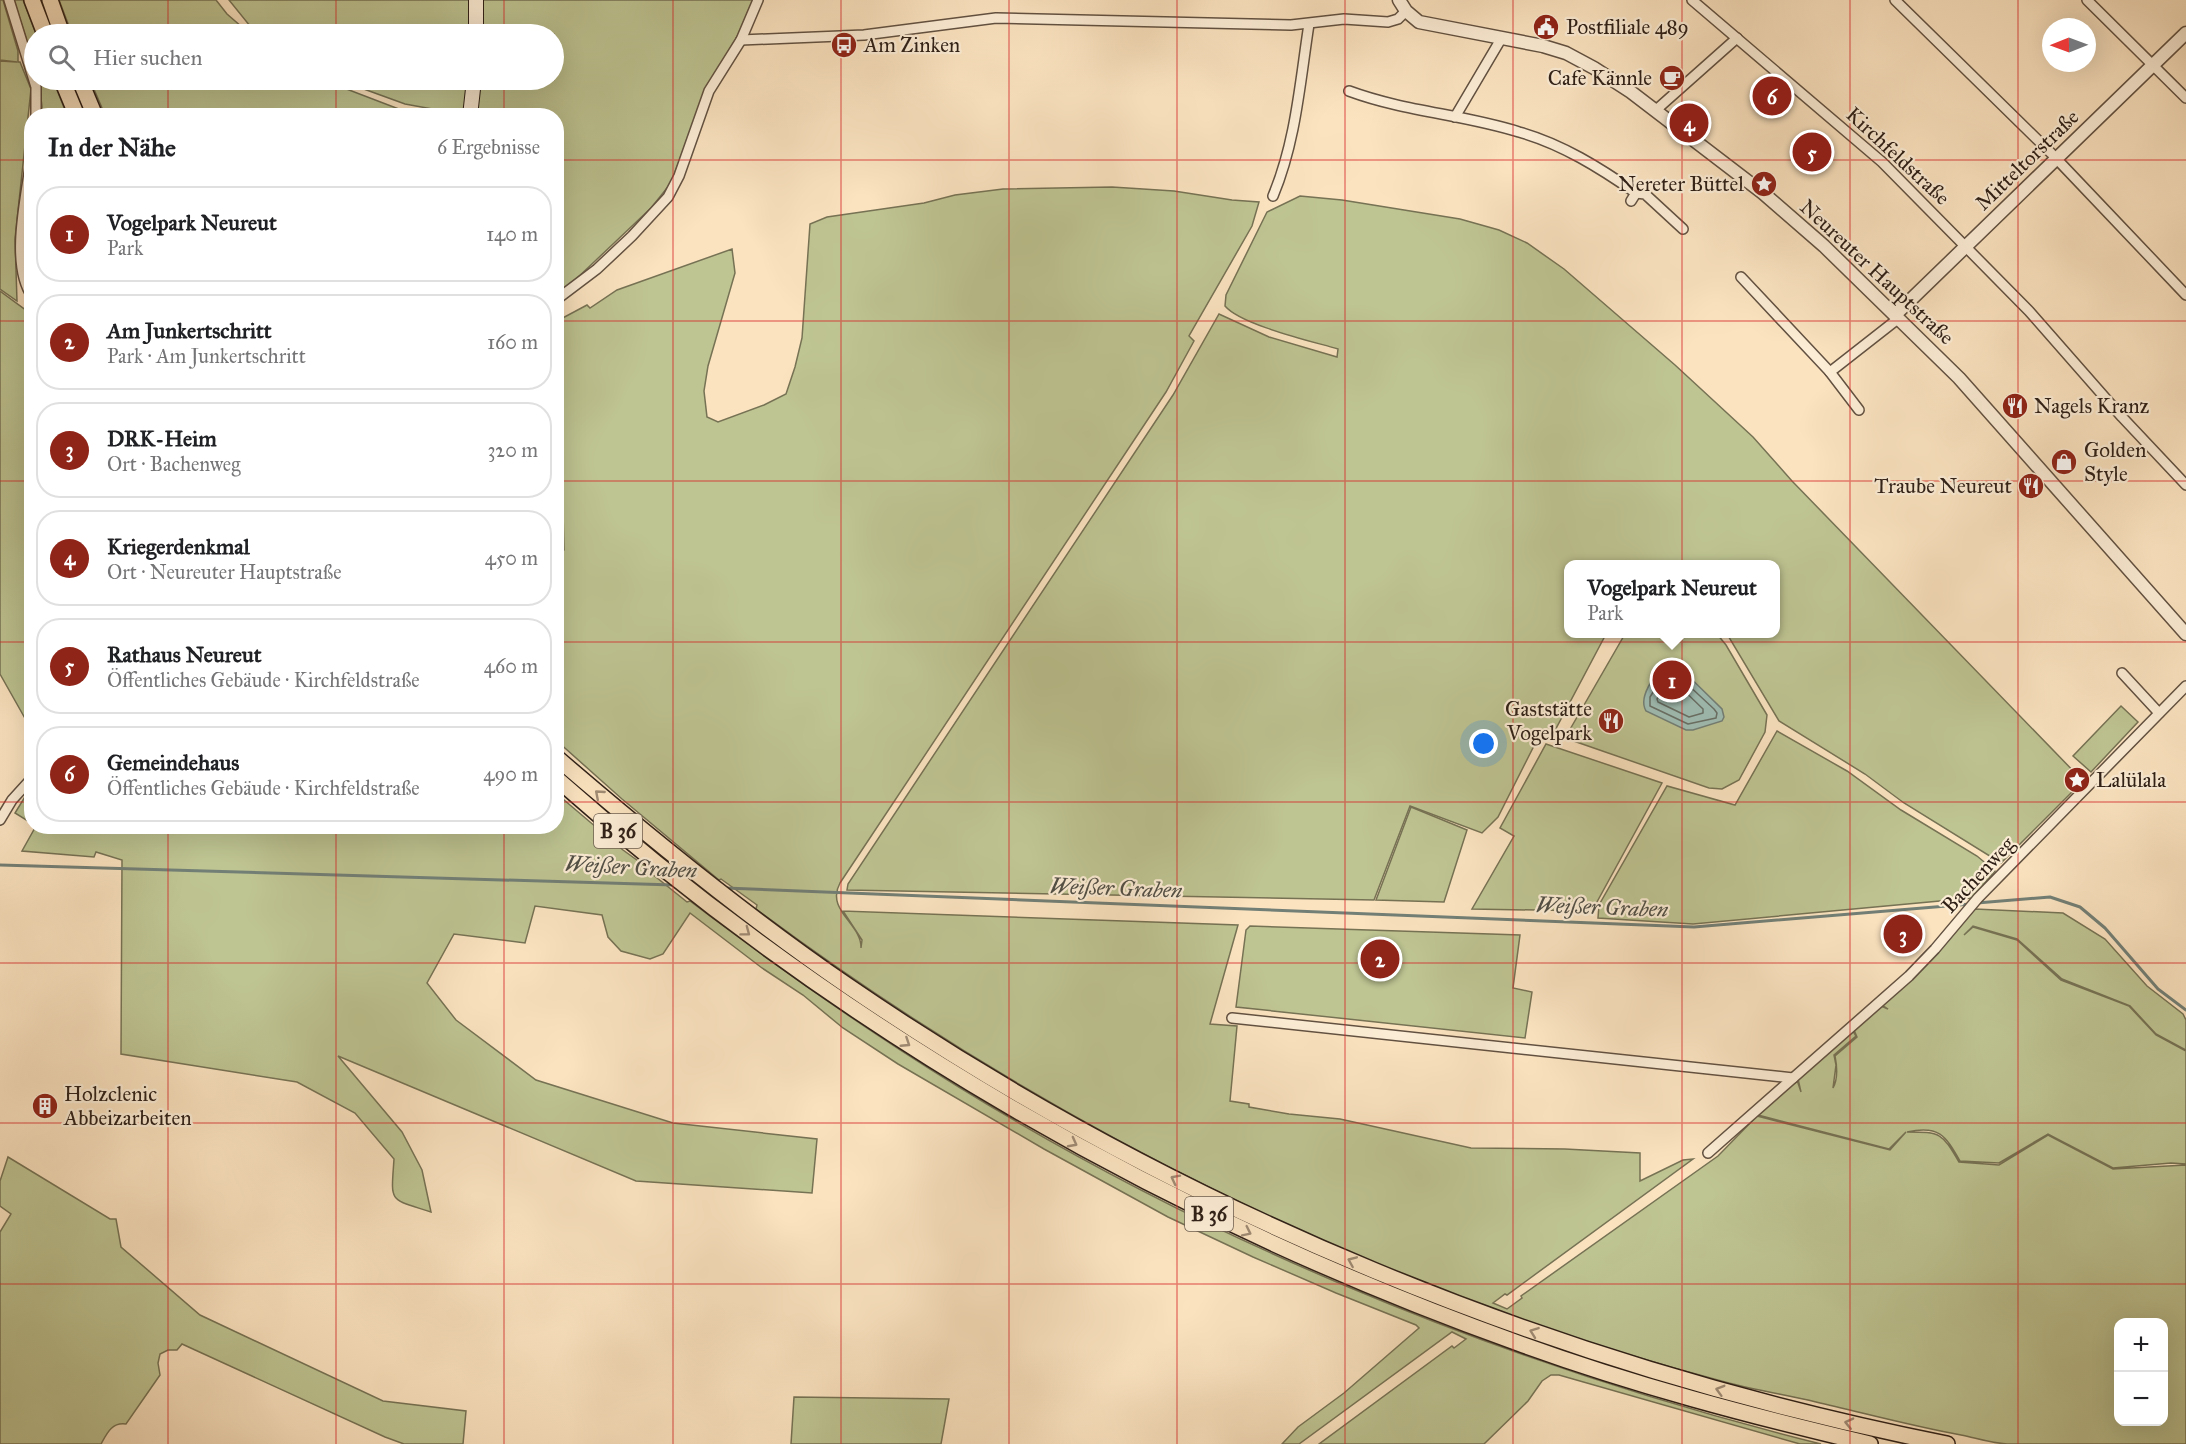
<!DOCTYPE html>
<html lang="de">
<head>
<meta charset="utf-8">
<style>
	:root { --surface:#fff; --page:#f6f6f6; --text:#202124; --muted:#757577; --line:#e0e0e0; --accent:#8f2418 }
	body { margin:0; font-family:"IM FELL Great Primer",serif; background:var(--page); color:var(--text) }
	.controls { position:absolute; right:18px; bottom:18px; display:grid; overflow:hidden; border-radius:12px; box-shadow:0 6px 24px #0002 }
	.controls button { width:54px; height:54px; display:grid; place-items:center; padding:0; border:0; border-bottom:2px solid var(--line); background:var(--surface); color:var(--text); font:30px sans-serif }
	.compass { position:absolute; left:2042px; top:18px; width:54px; height:54px; border-radius:50%; background:var(--surface); box-shadow:0 6px 24px #0002; rotate:269deg }
	.you { position:absolute; left:1484px; top:744px; width:21px; height:21px; margin:-15px; border:4px solid #fff; border-radius:50%; background:#1a73e8; box-shadow:0 0 0 9px #1a73e833 }
	.badge { display:grid; place-items:center; width:39px; height:39px; border-radius:50%; background:var(--accent); color:#fff; font-size:20px; font-weight:700 }
	.pin { position:absolute; translate:-50% -50%; border:3px solid #fff; box-shadow:0 2px 6px #0006 }
	.popup { position:absolute; left:1564px; top:560px; width:216px; height:78px; box-sizing:border-box; display:grid; place-content:center; border-radius:12px; background:var(--surface); filter:drop-shadow(0 2px 4px #0005); font-size:20px; white-space:nowrap; color:var(--muted) }
	.popup b { font-size:22px; color:var(--text) }
	.popup::after { content:''; position:absolute; left:50%; top:100%; margin-left:-12px; border:12px solid transparent; border-top-color:var(--surface) }
	.list { margin:0; padding:0; list-style:none }
	h2 { display:flex; justify-content:space-between; align-items:center; height:78px; margin:0; padding:0 24px; font-size:26px }
	h2 small { font-size:20px; font-weight:400; color:var(--muted) }
	.list li { display:grid; grid-template-columns:39px 1fr auto; gap:18px; align-items:center; box-sizing:border-box; height:96px; margin:0 12px 12px; padding:0 12px; border:2px solid var(--line); border-radius:24px }
	.list b { display:block; font-size:22px; white-space:nowrap }
	.list p { margin:0; font-size:20px; white-space:nowrap; color:var(--muted) }
	.list em { font-size:20px; font-style:normal; color:var(--muted) }
	.icon { flex:none; width:33px; height:33px; fill:none; stroke:currentColor; stroke-width:2; stroke-linecap:round; stroke-linejoin:round }
	.map { position:relative; flex:none; width:2186px; height:1444px; overflow:hidden }
	.search { position:absolute; background:var(--surface); box-shadow:0 6px 24px #0002; left:24px; top:24px; width:540px; height:66px; display:flex; align-items:center; gap:15px; box-sizing:border-box; padding:0 21px; border-radius:33px; color:var(--muted); font-size:22px }
	.panel { position:absolute; background:var(--surface); box-shadow:0 6px 24px #0002; left:24px; top:108px; width:540px; height:726px; border-radius:24px }
	.map>svg:first-child { display:block }
</style>
</head>
<body>
<div class="map">
<svg width="2186" height="1444" viewBox="0 0 2186 1444">
	<rect width="100%" height="100%" fill="#fbe3c0"/>
	<filter id="stains"><feTurbulence type="fractalNoise" baseFrequency=".00333" numOctaves="4"/><feColorMatrix values="0 0 0 0 .2 0 0 0 0 .09 0 0 0 0 .02 0 0 0 .5 -.17"/></filter>
	<radialGradient id="worn" r=".72"><stop offset=".6" stop-color="#630" stop-opacity="0"/><stop offset="1" stop-color="#630" stop-opacity=".3"/></radialGradient>
	<g fill="#bec492" stroke="#767254" stroke-width="1.5" fill-rule="evenodd">
		<polygon points="0,0 3,0 18,51 18,62 20,62 31,89 15,239 17,301 0,289 0,61 17,62 0,60"/>
		<polygon points="14,0 23,0 36,34 34,64"/>
		<polygon points="59,0 216,0 227,14 250,34 72,34"/>
		<polygon points="229,0 753,0 737,37 706,88 671,183 651,208 574,281 557,294 556,116 465,115 405,104 339,80 554,80 554,34 263,34 250,26"/>
		<polygon points="39,80 53,80 67,115 41,115 42,107"/>
		<polygon points="90,80 323,80 404,111 423,115 105,115"/>
		<path d="M 1112,187 L 1174,191 L 1232,200 L 1259,202 L 1252,226 L 1189,336 L 1194,341 L 1166,392 L 840,883 C 825,910 862,924 861,948 L 862,940 L 843,911 L 1238,925 L 1210,1024 L 1237,1026 L 1230,1101 L 1249,1104 L 1249,1107 L 1289,1114 L 1340,1119 L 1471,1148 L 1565,1149 L 1640,1153 L 1640,1181 L 1683,1160 L 1693,1159 L 1507,1295 L 1505,1294 L 1493,1303 L 1507,1309 L 1522,1298 L 1521,1296 L 1718,1156 L 1757,1116 L 1890,1150 L 1906,1132 L 1889,1149 L 1758,1115 L 1797,1080 L 1801,1092 L 1798,1079 L 1853,1031 L 1856,1036 L 1834,1055 L 1836,1065 L 1833,1088 C 1838,1079 1837,1066 1835,1056 L 1857,1037 L 1854,1030 L 1881,1006 L 1888,1009 L 1882,1005 L 1975,909 L 2063,913 L 2105,939 L 2147,986 L 2183,1014 L 2186,1020 L 2186,1050 L 2156,1034 L 2130,1006 L 2062,979 L 2017,939 L 1973,926 L 1964,935 L 1973,927 L 2017,940 L 2061,980 L 2129,1006 L 2156,1035 L 2186,1051 L 2186,1164 L 2171,1163 L 2113,1168 L 2048,1134 L 1999,1163 L 1960,1161 C 1945,1135 1939,1125 1907,1132 C 1941,1132 1942,1133 1959,1162 L 1999,1165 L 2048,1135 L 2113,1169 L 2186,1165 L 2186,1444 C 2144,1444 2103,1444 2061,1444 C 2043,1444 2024,1444 2007,1444 C 1991,1443 1976,1438 1961,1435 C 1912,1426 1864,1413 1816,1402 C 1786,1395 1755,1390 1725,1382 C 1376,1290 1045,1124 756,909 L 757,905 L 721,879 L 719,880 L 622,799 L 557,741 L 556,558 L 564,550 L 563,512 L 556,491 L 557,321 L 587,305 L 590,308 L 617,290 L 732,249 L 735,273 L 708,366 L 704,391 L 707,417 L 718,422 L 764,405 L 786,394 L 795,367 L 802,338 L 810,224 L 827,217 L 924,203 L 955,195 L 1003,189 ZM 2118,1322 L 2164,1322 L 2164,1422 L 2118,1422 Z"/>
		<path d="M 1300,196 L 1342,200 L 1460,219 L 1499,230 L 1527,243 L 1564,269 L 1675,365 L 1753,437 L 1792,481 L 2083,781 L 2001,863 L 1904,803 L 1865,774 L 1779,721 L 1727,634 L 1776,634 L 1776,564 L 1568,564 L 1568,634 L 1606,634 L 1552,736 L 1541,732 L 1498,817 L 1482,833 L 1410,806 L 1374,900 L 847,890 L 848,884 L 1173,395 L 1219,314 L 1269,337 L 1337,357 L 1338,349 C 1311,341 1241,325 1225,306 L 1226,295 L 1267,212 Z"/>
		<polygon points="0,291 31,314 31,729 0,674"/>
		<polygon points="1625,634 1717,634 1726,645 1767,715 1765,732 1739,780 1722,789 1709,788 1565,738"/>
		<polygon points="2121,706 2138,722 2091,772 2073,756"/>
		<polygon points="1777,731 1847,771 1901,810 1977,856 1995,871 1972,898 1693,924 1598,918 1599,905 1667,786 1735,805"/>
		<polygon points="1546,744 1662,783 1592,911 1472,909 1514,836 1500,828"/>
		<polygon points="31,787 31,823 15,813"/>
		<path d="M 557,794 L 623,850 L 652,871 L 651,873 L 687,902 L 690,901 C 759,953 829,1004 902,1051 C 1183,1234 1497,1363 1821,1444 L 1800,1444 L 1559,1375 L 1551,1375 L 1542,1381 L 1528,1401 L 1484,1444 L 1319,1444 L 1452,1346 L 1454,1348 L 1466,1339 L 1452,1332 L 1299,1444 L 1282,1444 L 1298,1427 L 1344,1393 L 1419,1328 L 1416,1325 L 1336,1293 L 1253,1257 L 1168,1217 L 1044,1149 L 898,1064 L 843,1028 L 803,995 L 762,968 L 690,913 L 663,954 L 650,959 L 621,951 L 608,937 L 602,915 L 535,906 L 525,943 L 454,934 L 427,983 L 456,1020 L 536,1080 L 673,1123 L 817,1139 L 812,1193 L 636,1181 L 338,1056 L 402,1132 L 422,1170 L 431,1212 C 388,1198 391,1204 394,1159 L 355,1113 L 297,1082 L 121,1054 L 122,860 L 96,852 L 94,857 L 22,851 L 36,826 L 556,826 Z"/>
		<polygon points="1411,807 1467,830 1444,902 1376,900"/>
		<polygon points="711,897 717,897 770,937 1240,1217 1722,1397 1722,1400 1568,1354 1330,1263 1141,1173 1053,1125 937,1055 790,957"/>
		<polygon points="1250,926 1520,935 1513,988 1532,992 1525,1038 1236,1007 1246,930"/>
		<path d="M 8,1157 L 110,1219 L 116,1219 L 121,1247 L 200,1315 L 383,1401 L 466,1411 L 463,1444 L 404,1444 L 385,1437 L 182,1344 L 177,1350 L 168,1350 L 160,1354 L 158,1363 L 160,1375 L 126,1424 C 112,1422 107,1433 101,1444 L 0,1444 L 0,1232 L 11,1214 L 0,1206 L 0,1181 Z"/>
		<polygon points="794,1397 949,1399 941,1444 791,1444"/>
	</g>
	<path fill="#9fbeb5" stroke="#727f76" stroke-width="1.5" d="M 1673,661 L 1722,709 L 1724,717 L 1722,721 L 1693,730 L 1686,730 L 1646,711 C 1637,696 1659,666 1673,661 Z"/>
	<g fill="none" stroke-linecap="round" stroke-linejoin="round">
		<g stroke="#676f66" stroke-width="1.5">
			<polygon points="1671,669 1714,709 1717,713 1716,718 1688,724 1650,706 1650,697 1667,670"/>
			<polygon points="1673,680 1703,709 1703,713 1689,717 1658,702 1657,699 1669,681"/>
		</g>
		<g stroke="#727f76" stroke-width="3">
			<polyline points="0,865 674,885"/>
			<polyline points="725,888 1694,927 1971,904"/>
			<polyline points="1977,903 2050,897 2080,907 2105,928 2158,989 2186,1010"/>
		</g>
		<g stroke="#625141" stroke-width="12">
			<g id="minor">
				<polyline points="9,0 36,87 36,116"/>
				<polyline points="1692,0 1882,162 2029,311 2122,417 2186,485"/>
				<polyline points="1895,0 2051,153 2186,295"/>
				<polyline points="2087,0 2186,98"/>
				<polyline points="741,40 864,35 996,18 1291,25 1344,19 1388,22 1398,19 1406,11"/>
				<path d="M 1349,91 C 1406,112 1462,114 1519,132 C 1562,144 1600,168 1636,193 L 1631,201"/>
				<polyline points="1656,110 1737,38"/>
				<polyline points="1455,117 1501,39"/>
				<path d="M 32,154 C 27,193 9,263 32,296"/>
				<polyline points="1636,193 1645,194 1683,229"/>
				<path d="M 1273,196 C 1296,141 1300,82 1309,24"/>
				<polyline points="1741,277 1830,372"/>
				<polyline points="556,300 597,269 632,236 668,197 679,176 709,91 741,40 758,0"/>
				<polyline points="1859,410 1830,372 1899,318"/>
				<polyline points="2122,673 2159,713"/>
				<polyline points="0,820 12,800 32,778"/>
				<polyline points="1232,1018 1793,1078"/>
				<polyline points="1708,1153 1909,976 1935,949 1978,898 2186,686"/>
			</g>
		</g>
		<g stroke="#625141" stroke-width="15">
			<g id="tertiary">
				<polyline points="1399,0 1406,11 1419,22 1543,46 1566,53 1594,68 1631,92 1763,193 1824,246 1959,378 2186,634"/>
				<polyline points="1895,315 2186,33"/>
			</g>
		</g>
		<g stroke="#2f2017" stroke-width="16">
			<g id="secondary">
				<polyline points="476,0 476,34"/>
				<polyline points="470,116 474,80"/>
			</g>
		</g>
		<g stroke="#2f2017" stroke-width="18">
			<g id="trunk">
				<polyline points="32,0 45,34"/>
				<polyline points="50,0 62,34"/>
				<polyline points="62,80 77,116"/>
				<polyline points="80,80 95,116"/>
				<path d="M 556,757 C 650,838 746,916 848,986 C 1178,1212 1555,1366 1947,1444"/>
				<path d="M 556,778 C 836,1027 1166,1217 1518,1343 C 1633,1385 1751,1416 1870,1444"/>
			</g>
		</g>
		<use href="#minor" stroke="#fcedd6" stroke-width="9"/>
		<use href="#tertiary" stroke="#fcedd6" stroke-width="12"/>
		<use href="#secondary" stroke="#fcedd6" stroke-width="14"/>
		<use href="#trunk" stroke="#fbe3c0" stroke-width="15"/>
	</g>
	<defs><path id="oneway-chevron" d="M-2-3.5L2.5 0L-2 3.5" fill="none" stroke-width="1.6" stroke-linecap="round" stroke-linejoin="round" transform="scale(1.5)"/></defs>
	<g stroke="#9f8b74">
		<use href="#oneway-chevron" transform="translate(599 794) rotate(-139)"/>
		<use href="#oneway-chevron" transform="translate(746 932) rotate(37)"/>
		<use href="#oneway-chevron" transform="translate(906 1043) rotate(33)"/>
		<use href="#oneway-chevron" transform="translate(1073 1143) rotate(28)"/>
		<use href="#oneway-chevron" transform="translate(1175 1179) rotate(-153)"/>
		<use href="#oneway-chevron" transform="translate(1247 1232) rotate(26)"/>
		<use href="#oneway-chevron" transform="translate(1352 1261) rotate(-157)"/>
		<use href="#oneway-chevron" transform="translate(1534 1332) rotate(-160)"/>
		<use href="#oneway-chevron" transform="translate(1720 1390) rotate(-164)"/>
		<use href="#oneway-chevron" transform="translate(1849 1423) rotate(-167)"/>
	</g>
	<path fill="none" stroke="#d62828" stroke-width="1.5" stroke-opacity="0.55" d="M 168,0 L 168,34M 336,0 L 336,34M 504,0 L 504,34M 673,0 L 673,1444M 841,0 L 841,1444M 1009,0 L 1009,1444M 1177,0 L 1177,1444M 1345,0 L 1345,1444M 1513,0 L 1513,1444M 1682,0 L 1682,1444M 1850,0 L 1850,1444M 2018,0 L 2018,1444M 168,80 L 168,116M 336,80 L 336,116M 504,80 L 504,116M 0,160 L 32,160M 556,160 L 2186,160M 0,321 L 32,321M 556,321 L 2186,321M 0,481 L 32,481M 556,481 L 2186,481M 0,642 L 32,642M 556,642 L 2186,642M 0,802 L 32,802M 556,802 L 2186,802M 168,826 L 168,1444M 336,826 L 336,1444M 504,826 L 504,1444M 0,963 L 2186,963M 0,1123 L 2186,1123M 0,1284 L 2186,1284"/>
	<defs>
		<g id="civic-disc" transform="scale(1.35)"><circle r="9.5" fill="#8f2418" stroke="#fcedd6"/><path d="M-.6-6.5H3V-4.5H.6V-3L4-1V1h2V6H-6V1h2V-1L-.6-3ZM-1.2 2.5V6h2.4V2.5Z" fill="#fff"/></g>
		<g id="bus-disc" transform="scale(1.35)"><circle r="9.5" fill="#8f2418" stroke="#fcedd6"/><path d="M-5-6H5V4H4V6H2V4H-2V6H-4V4H-5ZM-3.5-4V0h7V-4ZM-3.5 1.2v1.5H-2V1.2ZM2 1.2v1.5H3.5V1.2Z" fill="#fff"/></g>
		<g id="cafe-disc" transform="scale(1.35)"><circle r="9.5" fill="#8f2418" stroke="#fcedd6"/><path d="M-5.5-4.5H6V0H3Q3 3.5 0 3.5H-2.5Q-5.5 3.5-5.5 0ZM3-3.2v2h1.7v-2ZM-6 4.5H4V6H-6Z" fill="#fff"/></g>
		<g id="sight-disc" transform="scale(1.35)"><circle r="9.5" fill="#8f2418" stroke="#fcedd6"/><path d="M0-6L1.8-2.2L6-1.7L2.9 1.2L3.7 5.4L0 3.3L-3.7 5.4L-2.9 1.2L-6-1.7L-1.8-2.2Z" fill="#fff"/></g>
		<g id="restaurant-disc" transform="scale(1.35)"><circle r="9.5" fill="#8f2418" stroke="#fcedd6"/><path d="M-5-6h1v4h1v-4h1v4h1v-4h1v5L-1.5 .5V6h-2V.5L-5-1ZM5-6V6H3V1.5H1.5Q1.5-4 5-6Z" fill="#fff"/></g>
		<g id="shop-disc" transform="scale(1.35)"><circle r="9.5" fill="#8f2418" stroke="#fcedd6"/><path d="M-5-2.5h2.3a2.7 3.5 0 0 1 5.4 0H5L5.5 6h-11ZM-1.5-2.5h3a1.5 2.3 0 0 0-3 0Z" fill="#fff"/></g>
		<g id="building-disc" transform="scale(1.35)"><circle r="9.5" fill="#8f2418" stroke="#fcedd6"/><path d="M-4-6H4V6H1V3H-1V6H-4ZM-2.5-4.3h1.7v1.8h-1.7ZM.8-4.3h1.7v1.8H.8ZM-2.5-1h1.7V.8h-1.7ZM.8-1h1.7V.8H.8Z" fill="#fff"/></g>
	</defs>
	<g fill-rule="evenodd">
		<use href="#civic-disc" x="1546" y="27"/>
		<use href="#bus-disc" x="844" y="45"/>
		<use href="#cafe-disc" x="1672" y="78"/>
		<use href="#sight-disc" x="1764" y="184"/>
		<use href="#restaurant-disc" x="2015" y="406"/>
		<use href="#shop-disc" x="2064" y="462"/>
		<use href="#restaurant-disc" x="2031" y="486"/>
		<use href="#restaurant-disc" x="1611" y="721"/>
		<use href="#sight-disc" x="2077" y="780"/>
		<use href="#building-disc" x="45" y="1106"/>
	</g>
	<g text-anchor="middle" dominant-baseline="central" stroke-width="4.5" stroke-linejoin="round" paint-order="stroke">
		<g fill="#fcedd6" stroke="#6c5e50" stroke-width="1.5">
			<rect x="594" y="814" width="48" height="34" rx="4.5"/>
			<rect x="1185" y="1197" width="48" height="34" rx="4.5"/>
		</g>
		<g font-size="20" font-weight="bold" fill="#2f2017">
			<text x="618" y="831">B 36</text>
			<text x="1209" y="1214">B 36</text>
		</g>
		<g font-size="21" fill="#2f2017" stroke="#fcedd6" text-anchor="start">
			<text x="1566" y="27">Postfiliale 489</text>
			<text x="864" y="45">Am Zinken</text>
			<text x="1652" y="78" text-anchor="end">Cafe Kännle</text>
			<text x="1744" y="184" text-anchor="end">Nereter Büttel</text>
			<text x="2034" y="406">Nagels Kranz</text>
			<text x="2084" y="450">Golden<tspan x="2084" dy="24">Style</tspan></text>
			<text x="2012" y="486" text-anchor="end">Traube Neureut</text>
			<text x="1592" y="709" text-anchor="end">Gaststätte<tspan x="1592" dy="24">Vogelpark</tspan></text>
			<text x="2096" y="780">Lalülala</text>
			<text x="64" y="1094">Holzclenic<tspan x="64" dy="24">Abbeizarbeiten</tspan></text>
		</g>
		<g font-size="21" fill="#2f2017" stroke="#fcedd6">
			<text transform="translate(1898 156) rotate(43)">Kirchfeldstraße</text>
			<text transform="translate(2027 160) rotate(-44)">Mitteltorstraße</text>
			<text transform="translate(1877 272) rotate(43)">Neureuter Hauptstraße</text>
			<text transform="translate(1978 875) rotate(-47)">Bachenweg</text>
		</g>
		<g font-size="22" font-style="italic" fill="#514f46" stroke="#fcedd6">
			<text transform="translate(631 867) rotate(3)">Weißer Graben</text>
			<text transform="translate(1116 888) rotate(2)">Weißer Graben</text>
			<text transform="translate(1602 907) rotate(2)">Weißer Graben</text>
		</g>
	</g>
	<rect width="100%" height="100%" filter="url(#stains)"/>
	<rect width="100%" height="100%" fill="url(#worn)"/>
</svg>
<div class="controls">
<button>+</button>
<button>−</button>
</div>
<svg class="compass" viewBox="-18 -18 36 36"><path d="M0-13l5 13h-10z" fill="#e53935"/><path d="M0 13l5-13h-10z" fill="#757577"/></svg>
<div class="you"></div>
<div class="pin badge" style="left:1672px;top:680px">1</div>
<div class="popup"><b>Vogelpark Neureut</b>Park</div>
<div class="pin badge" style="left:1380px;top:959px">2</div>
<div class="pin badge" style="left:1903px;top:934px">3</div>
<div class="pin badge" style="left:1689px;top:123px">4</div>
<div class="pin badge" style="left:1812px;top:152px">5</div>
<div class="pin badge" style="left:1772px;top:96px">6</div>
<div class="search"><svg class="icon" aria-label="search" viewBox="0 0 24 24"><circle cx="10" cy="10" r="6"/><path d="M15 15l6 6"/></svg>Hier suchen</div>
<section class="panel">
<h2>In der Nähe<small>6 Ergebnisse</small></h2>
<ul class="list">
<li><span class="badge">1</span><div><b>Vogelpark Neureut</b><p>Park</p></div><em>140 m</em></li>
<li><span class="badge">2</span><div><b>Am Junkertschritt</b><p>Park · Am Junkertschritt</p></div><em>160 m</em></li>
<li><span class="badge">3</span><div><b>DRK-Heim</b><p>Ort · Bachenweg</p></div><em>320 m</em></li>
<li><span class="badge">4</span><div><b>Kriegerdenkmal</b><p>Ort · Neureuter Hauptstraße</p></div><em>450 m</em></li>
<li><span class="badge">5</span><div><b>Rathaus Neureut</b><p>Öffentliches Gebäude · Kirchfeldstraße</p></div><em>460 m</em></li>
<li><span class="badge">6</span><div><b>Gemeindehaus</b><p>Öffentliches Gebäude · Kirchfeldstraße</p></div><em>490 m</em></li>
</ul>
</section>
</div>
</body>
</html>
